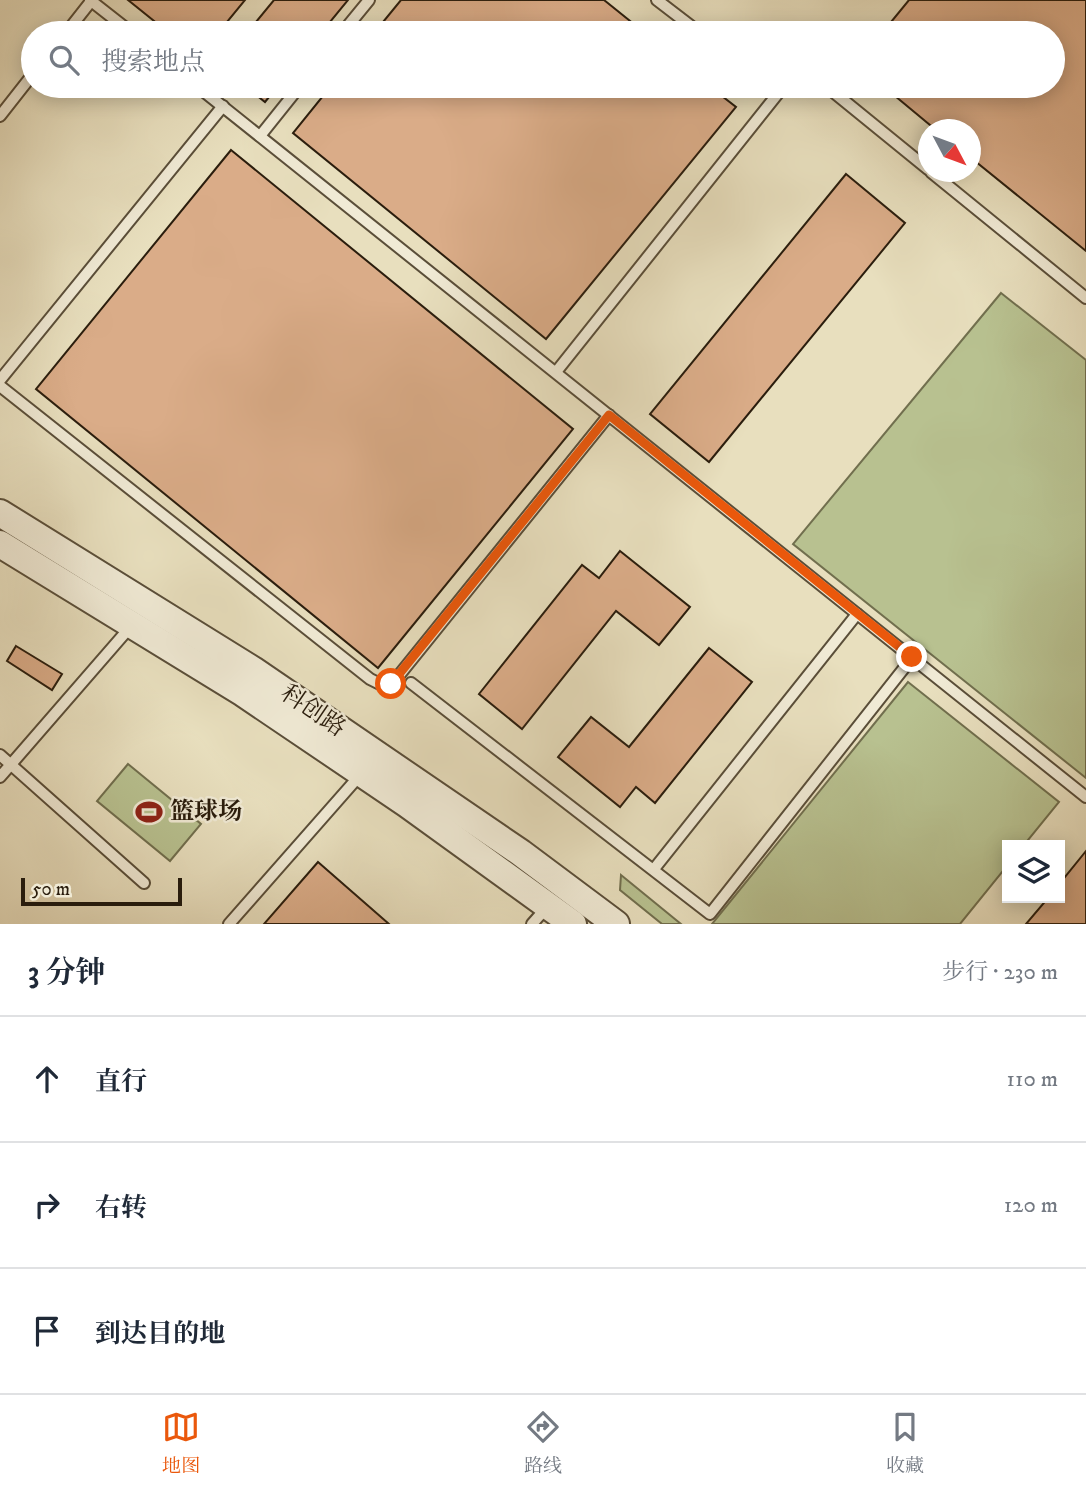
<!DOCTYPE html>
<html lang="zh">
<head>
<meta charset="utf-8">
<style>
	:root { --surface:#fff; --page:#f6f6f7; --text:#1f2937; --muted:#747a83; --line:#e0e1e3; --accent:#ea580c }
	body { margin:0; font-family:"IM FELL DW Pica","Noto Serif SC",serif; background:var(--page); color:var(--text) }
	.controls { position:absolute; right:21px; bottom:21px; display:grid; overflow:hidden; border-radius:0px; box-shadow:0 4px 18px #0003 }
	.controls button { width:63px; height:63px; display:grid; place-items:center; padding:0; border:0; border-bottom:2px solid var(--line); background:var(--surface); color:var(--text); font:35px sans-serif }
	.compass { position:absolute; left:918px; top:119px; width:63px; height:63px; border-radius:50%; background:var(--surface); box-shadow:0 4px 18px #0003; rotate:131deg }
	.scale { position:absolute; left:21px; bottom:18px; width:161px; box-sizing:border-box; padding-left:7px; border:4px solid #2a1d0d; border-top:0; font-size:19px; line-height:24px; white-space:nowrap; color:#2a1d0d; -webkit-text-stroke:5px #f0ead5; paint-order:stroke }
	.stop { position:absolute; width:21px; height:21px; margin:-16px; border:5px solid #ea580c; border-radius:50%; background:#fff }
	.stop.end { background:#ea580c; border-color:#fff; box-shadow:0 2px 7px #0008 }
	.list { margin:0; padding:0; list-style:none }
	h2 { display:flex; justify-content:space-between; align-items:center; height:91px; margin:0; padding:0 28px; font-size:30px }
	h2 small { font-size:23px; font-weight:400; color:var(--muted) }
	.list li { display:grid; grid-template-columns:46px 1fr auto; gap:21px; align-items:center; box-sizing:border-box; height:126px; padding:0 28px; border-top:2px solid var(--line) }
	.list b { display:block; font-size:26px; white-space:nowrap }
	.list em { font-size:23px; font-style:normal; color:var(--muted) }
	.icon { flex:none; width:38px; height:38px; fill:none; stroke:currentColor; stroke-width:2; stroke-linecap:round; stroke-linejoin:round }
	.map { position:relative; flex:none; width:1086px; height:924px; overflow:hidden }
	.search { position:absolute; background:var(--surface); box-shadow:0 4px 18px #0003; left:21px; right:21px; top:21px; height:77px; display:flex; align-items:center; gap:18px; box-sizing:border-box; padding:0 24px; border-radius:38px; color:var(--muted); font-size:26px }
	.sheet { height:469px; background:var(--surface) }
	nav { display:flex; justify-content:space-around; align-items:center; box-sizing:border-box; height:98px; border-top:2px solid var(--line); background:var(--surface); font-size:19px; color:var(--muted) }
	nav a { display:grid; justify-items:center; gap:4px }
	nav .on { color:var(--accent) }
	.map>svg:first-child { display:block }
</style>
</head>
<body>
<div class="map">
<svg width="1086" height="924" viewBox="0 0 1086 924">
	<rect width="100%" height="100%" fill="#e8dfbe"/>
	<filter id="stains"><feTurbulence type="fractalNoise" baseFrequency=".00286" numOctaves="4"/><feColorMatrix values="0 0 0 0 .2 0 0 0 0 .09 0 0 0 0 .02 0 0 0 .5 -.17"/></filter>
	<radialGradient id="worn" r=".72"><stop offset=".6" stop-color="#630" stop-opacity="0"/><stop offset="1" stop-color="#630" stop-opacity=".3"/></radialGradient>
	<g fill="#b8c190" stroke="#716f4e" stroke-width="2">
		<polygon points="1001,293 1086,360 1086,778 793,544"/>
		<polygon points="908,682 1059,802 1024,845 1007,845 1007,866 960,924 712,924"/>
		<polygon points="128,764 201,824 170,861 97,801"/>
		<polygon points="621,875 681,924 662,924 620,890"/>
	</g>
	<g fill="#daac88" stroke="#2a1d0d" stroke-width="2">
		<polygon points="128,0 245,0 218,33 169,33"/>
		<polygon points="274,0 348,0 321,33 247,33"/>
		<polygon points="401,0 604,0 645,33 374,33"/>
		<polygon points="909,0 1086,0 1086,251 970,157 970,130 936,130 883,86 1053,86 1053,33 882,33"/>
		<polygon points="245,86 278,86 265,102"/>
		<polygon points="331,86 709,86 736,107 546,339 293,133"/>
		<polygon points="231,150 573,429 378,668 36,389"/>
		<polygon points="846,174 905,223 709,462 650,414"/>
		<polygon points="620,551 690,607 659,645 616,611 522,729 479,694 582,565 599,578"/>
		<polygon points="16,646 62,674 52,690 7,661"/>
		<polygon points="709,648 752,682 655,803 636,787 620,807 558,757 591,717 629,747"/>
		<polygon points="1086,851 1086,924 1026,924 1048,898 1060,898 1060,883"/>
		<polygon points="318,862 389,924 264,924"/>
	</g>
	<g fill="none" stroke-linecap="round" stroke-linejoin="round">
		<g stroke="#5a4e39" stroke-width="14">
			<g id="service">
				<polyline points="90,0 132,33"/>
				<polyline points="657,0 700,33"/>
				<polyline points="66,33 92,0"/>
				<polyline points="342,33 369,0"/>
				<polyline points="197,86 1086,797"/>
				<polyline points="826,86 928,169"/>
				<polyline points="0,116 33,74"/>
				<polyline points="260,136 300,86"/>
				<polyline points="931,172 1086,298"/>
				<polyline points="556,372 784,86"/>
				<polyline points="0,380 223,106"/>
				<polyline points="0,386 370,679 382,685 391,684 400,674 609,415"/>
				<polyline points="411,683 710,914 912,658"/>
				<polyline points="0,755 144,883"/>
				<polyline points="0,777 132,625"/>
				<polyline points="654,869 857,614"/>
				<polyline points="229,924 361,774"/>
				<polyline points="532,924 548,906"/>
			</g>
		</g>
		<g stroke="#5a4e39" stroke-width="30">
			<g id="tertiary">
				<polyline points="0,513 253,670 521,853 616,924"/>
				<polyline points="0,544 243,693 407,804 573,924"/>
			</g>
		</g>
		<use href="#service" stroke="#f0ead5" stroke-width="10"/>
		<use href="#tertiary" stroke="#f0ead5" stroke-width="26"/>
	</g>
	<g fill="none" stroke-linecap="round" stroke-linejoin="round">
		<polyline stroke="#ea580c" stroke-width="9" points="391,684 609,415 912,657"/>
	</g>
	<defs>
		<g id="stadium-bare" transform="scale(2.1)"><path d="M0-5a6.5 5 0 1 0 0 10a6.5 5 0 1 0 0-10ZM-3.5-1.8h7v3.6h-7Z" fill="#8f2418" stroke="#f0ead5" stroke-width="2.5" paint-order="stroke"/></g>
	</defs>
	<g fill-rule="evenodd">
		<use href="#stadium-bare" x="149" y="812"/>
	</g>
	<g text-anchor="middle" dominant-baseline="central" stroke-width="5" stroke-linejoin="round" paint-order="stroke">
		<g font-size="24" fill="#2a1d0d" stroke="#f0ead5">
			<text transform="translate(313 711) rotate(34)">科创路</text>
		</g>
		<g font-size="24" font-weight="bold" fill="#2a1d0d" stroke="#f0ead5" text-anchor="start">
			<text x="170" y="812">篮球场</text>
		</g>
	</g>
	<rect width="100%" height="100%" filter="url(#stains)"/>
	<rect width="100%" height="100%" fill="url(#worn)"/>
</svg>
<div class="controls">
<button><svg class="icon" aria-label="layers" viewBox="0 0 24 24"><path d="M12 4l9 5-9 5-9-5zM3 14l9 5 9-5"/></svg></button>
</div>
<svg class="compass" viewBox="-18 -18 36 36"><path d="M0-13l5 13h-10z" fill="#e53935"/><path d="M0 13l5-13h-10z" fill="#747a83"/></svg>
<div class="scale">50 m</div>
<div class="stop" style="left:391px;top:684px"></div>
<div class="stop end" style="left:912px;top:657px"></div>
<div class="search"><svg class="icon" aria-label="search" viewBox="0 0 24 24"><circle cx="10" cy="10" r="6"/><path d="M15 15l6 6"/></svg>搜索地点</div>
</div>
<section class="sheet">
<h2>3 分钟<small>步行 · 230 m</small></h2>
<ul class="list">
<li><svg class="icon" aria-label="ahead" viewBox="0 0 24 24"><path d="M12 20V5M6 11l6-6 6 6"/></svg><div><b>直行</b></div><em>110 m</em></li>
<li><svg class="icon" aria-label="right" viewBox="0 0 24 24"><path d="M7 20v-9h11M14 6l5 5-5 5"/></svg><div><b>右转</b></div><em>120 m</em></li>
<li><svg class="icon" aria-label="arrive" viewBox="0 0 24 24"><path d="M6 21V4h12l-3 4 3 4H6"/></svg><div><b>到达目的地</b></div></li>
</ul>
</section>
<nav>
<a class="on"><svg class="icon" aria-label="map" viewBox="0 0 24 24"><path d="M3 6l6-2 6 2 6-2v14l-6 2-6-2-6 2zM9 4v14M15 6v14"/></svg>地图</a>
<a><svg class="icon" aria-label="directions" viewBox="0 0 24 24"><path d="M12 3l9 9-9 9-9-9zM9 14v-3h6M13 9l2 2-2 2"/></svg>路线</a>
<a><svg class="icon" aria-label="saved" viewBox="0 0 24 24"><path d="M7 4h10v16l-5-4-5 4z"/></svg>收藏</a>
</nav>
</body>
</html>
